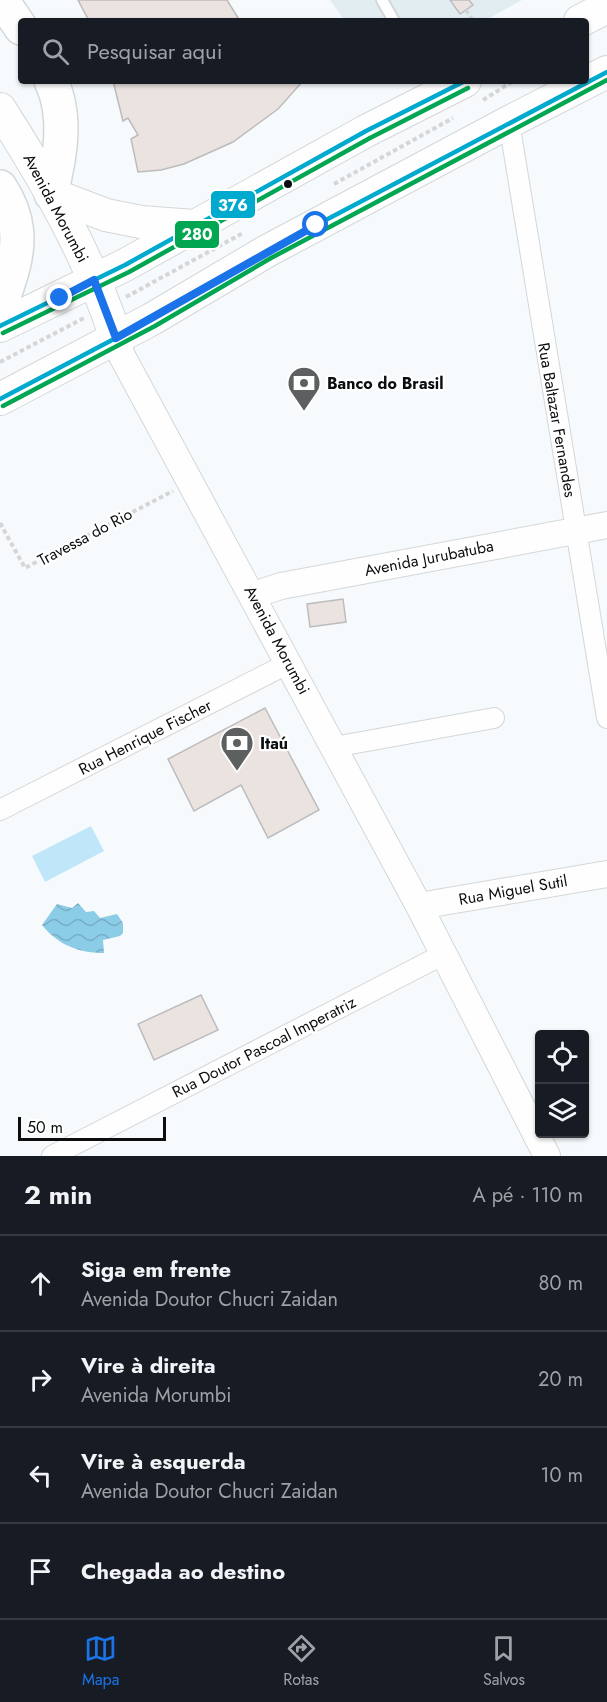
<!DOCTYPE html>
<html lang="pt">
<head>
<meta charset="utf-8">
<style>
	:root { --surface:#171b24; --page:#20242c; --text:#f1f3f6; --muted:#9ea1a6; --line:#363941; --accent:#1a73e8 }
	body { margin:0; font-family:Jost,sans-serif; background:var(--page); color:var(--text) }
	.controls { position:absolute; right:18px; bottom:18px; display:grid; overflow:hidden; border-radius:6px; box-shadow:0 2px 4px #0004 }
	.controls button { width:54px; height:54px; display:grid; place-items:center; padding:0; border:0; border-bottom:2px solid var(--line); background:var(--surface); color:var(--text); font:30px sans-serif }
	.scale { position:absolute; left:18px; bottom:15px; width:148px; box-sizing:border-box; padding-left:6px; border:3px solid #0b0d0e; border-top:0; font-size:16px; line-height:21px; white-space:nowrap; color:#0b0d0e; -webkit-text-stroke:4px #fff; paint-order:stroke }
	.stop { position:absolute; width:18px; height:18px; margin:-14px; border:4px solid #1a73e8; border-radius:50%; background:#fff }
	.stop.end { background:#1a73e8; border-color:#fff; box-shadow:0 2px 6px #0008 }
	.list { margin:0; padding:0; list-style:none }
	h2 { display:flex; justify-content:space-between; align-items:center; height:78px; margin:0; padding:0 24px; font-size:26px }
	h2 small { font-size:20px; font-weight:400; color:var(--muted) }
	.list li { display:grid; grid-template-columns:39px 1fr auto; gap:18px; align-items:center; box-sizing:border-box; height:96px; padding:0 24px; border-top:2px solid var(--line) }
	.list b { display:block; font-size:22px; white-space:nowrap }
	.list p { margin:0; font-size:20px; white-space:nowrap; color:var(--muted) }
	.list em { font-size:20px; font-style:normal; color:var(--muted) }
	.icon { flex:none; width:33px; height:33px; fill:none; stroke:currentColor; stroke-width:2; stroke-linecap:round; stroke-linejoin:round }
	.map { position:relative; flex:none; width:607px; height:1156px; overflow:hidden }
	.search { position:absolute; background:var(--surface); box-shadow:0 2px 4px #0004; left:18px; right:18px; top:18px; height:66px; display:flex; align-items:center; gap:15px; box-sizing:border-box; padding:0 21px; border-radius:6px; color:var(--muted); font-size:22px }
	.sheet { height:462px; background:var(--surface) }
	nav { display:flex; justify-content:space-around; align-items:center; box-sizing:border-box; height:84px; border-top:2px solid var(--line); background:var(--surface); font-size:16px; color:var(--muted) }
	nav a { display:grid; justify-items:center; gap:3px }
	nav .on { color:var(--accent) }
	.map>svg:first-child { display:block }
</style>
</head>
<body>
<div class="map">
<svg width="607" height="1156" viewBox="0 0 607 1156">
	<defs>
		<pattern id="water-waves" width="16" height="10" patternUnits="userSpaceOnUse" patternTransform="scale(1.5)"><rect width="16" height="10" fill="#8bcce6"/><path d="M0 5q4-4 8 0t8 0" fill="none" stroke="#77aec4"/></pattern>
	</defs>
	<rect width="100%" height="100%" fill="#f6fafc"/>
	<polygon fill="#e2edf2" points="330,0 522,0 484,21 345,21"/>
	<polygon fill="#c0e7f9" points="91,826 104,851 45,882 32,856"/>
	<path fill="url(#water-waves)" d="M 78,903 L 86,912 L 94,911 L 100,918 L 117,914 L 123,923 L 123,933 L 120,936 L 103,940 L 104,953 C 79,953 58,945 42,925 L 57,904 L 72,908 Z"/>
	<g fill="#eae3e0" stroke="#bcbcbc" stroke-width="1.5">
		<polygon points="78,0 227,0 240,21 89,21"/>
		<polygon points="450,0 469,0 473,5 460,14"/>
		<polygon points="113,81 303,81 278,109 233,142 184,164 161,170 138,172 131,139 138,135 128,118 123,121"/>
		<polygon points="343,599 346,622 310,627 307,604"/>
		<polygon points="265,708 319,810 268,838 241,785 194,811 168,759"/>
		<polygon points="201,995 218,1030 154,1060 138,1024"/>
	</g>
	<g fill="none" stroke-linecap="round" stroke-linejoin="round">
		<g stroke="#d4d7d8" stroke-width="14">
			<polyline id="service" points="382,0 394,21"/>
		</g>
		<g stroke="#d4d7d8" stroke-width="22">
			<g id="minor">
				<polyline points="509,122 607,718"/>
				<polyline points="334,747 494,718"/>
				<polyline points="0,810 289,663"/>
				<polyline points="52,1156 444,954"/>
			</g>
		</g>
		<g stroke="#d4d7d8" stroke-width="28">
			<g id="tertiary">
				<polyline points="116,338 122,356 419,906 547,1156"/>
				<polyline points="253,595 281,586 607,525"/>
				<polyline points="419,906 607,874"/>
			</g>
		</g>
		<g stroke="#d4d7d8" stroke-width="34">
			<g id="primary">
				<polyline points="580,21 607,7"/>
				<path d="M 0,109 C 46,181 90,257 116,338"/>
				<polyline points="51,194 106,215 141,222 194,226"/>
				<polyline points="0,326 125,265 366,131 465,81"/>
				<polyline points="0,399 152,319 267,251 509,122 607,72"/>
			</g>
		</g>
		<g stroke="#d4d7d8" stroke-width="36">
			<g id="trunk">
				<polyline points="2,0 21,28"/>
				<path d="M 51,81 C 68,116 60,158 51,194"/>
				<path d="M 0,187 C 20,217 21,244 10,278 C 7,287 5,296 0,304"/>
			</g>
		</g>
		<g stroke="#d5d6d7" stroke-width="4" stroke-dasharray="4.5 3" stroke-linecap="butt">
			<polyline points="466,10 473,21"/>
			<polyline points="483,100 513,81"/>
			<polyline points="334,184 453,118"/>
			<polyline points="126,297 243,233"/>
			<polyline points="0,362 84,318"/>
			<polyline points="0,523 25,568 173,491"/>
		</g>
		<use href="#service" stroke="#fefeff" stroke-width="10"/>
		<use href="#minor" stroke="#fefeff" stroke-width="20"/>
		<use href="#tertiary" stroke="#fefeff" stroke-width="26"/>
		<use href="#primary" stroke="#fefeff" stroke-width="32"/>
		<use href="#trunk" stroke="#fefeff" stroke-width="33"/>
		<g stroke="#fff" stroke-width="9">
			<g id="bus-1">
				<polyline points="0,326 125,265 366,131 465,81"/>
				<polyline points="0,399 152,319 267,251 607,72"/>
			</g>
		</g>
		<g stroke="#fff" stroke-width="9">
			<g id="bus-2">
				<polyline points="3,333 129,272 370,138 468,88"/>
				<polyline points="3,406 155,326 271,258 607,80"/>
			</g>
		</g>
		<use href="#bus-1" stroke="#00a9ce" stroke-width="4.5"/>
		<use href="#bus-2" stroke="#00a651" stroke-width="4.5"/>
	</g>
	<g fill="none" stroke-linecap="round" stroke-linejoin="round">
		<polyline stroke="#1a73e8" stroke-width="8" points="60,298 94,280 116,338 316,225"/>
	</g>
	<defs>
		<g id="bank-pin" transform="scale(1.725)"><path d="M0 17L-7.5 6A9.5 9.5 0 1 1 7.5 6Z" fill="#5d6061" stroke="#fff"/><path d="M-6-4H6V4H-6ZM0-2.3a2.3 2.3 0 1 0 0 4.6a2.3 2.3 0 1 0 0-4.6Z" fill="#fff"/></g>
	</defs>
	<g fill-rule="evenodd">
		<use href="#bank-pin" x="304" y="383"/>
		<use href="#bank-pin" x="237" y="743"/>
	</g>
	<circle fill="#0b0d0e" stroke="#fff" stroke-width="2" cx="288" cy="184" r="5"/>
	<g text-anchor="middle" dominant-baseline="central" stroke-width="4.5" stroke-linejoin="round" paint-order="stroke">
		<g font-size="16" fill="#0b0d0e" stroke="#fff">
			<text transform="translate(56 208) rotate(62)">Avenida Morumbi</text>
			<text transform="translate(557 420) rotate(80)">Rua Baltazar Fernandes</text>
			<text transform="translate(85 537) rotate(-28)">Travessa do Rio</text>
			<text transform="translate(429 558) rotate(-11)">Avenida Jurubatuba</text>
			<text transform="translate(277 640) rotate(62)">Avenida Morumbi</text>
			<text transform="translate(145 737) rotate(-27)">Rua Henrique Fischer</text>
			<text transform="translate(513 890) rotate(-10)">Rua Miguel Sutil</text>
			<text transform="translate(264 1047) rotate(-27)">Rua Doutor Pascoal Imperatriz</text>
		</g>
		<g font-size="16" font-weight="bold" fill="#0b0d0e" stroke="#fff" text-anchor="start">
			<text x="327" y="383">Banco do Brasil</text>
			<text x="260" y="743">Itaú</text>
		</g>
	</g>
	<g stroke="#fff" stroke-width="2">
		<rect x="210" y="190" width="46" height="29" rx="6" fill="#00a9ce"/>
		<rect x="174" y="220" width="46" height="29" rx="6" fill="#00a651"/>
	</g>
	<g font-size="16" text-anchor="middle" font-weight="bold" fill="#fff">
		<text x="233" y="211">376</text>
		<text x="197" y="240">280</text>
	</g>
</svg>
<div class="controls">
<button><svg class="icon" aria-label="locate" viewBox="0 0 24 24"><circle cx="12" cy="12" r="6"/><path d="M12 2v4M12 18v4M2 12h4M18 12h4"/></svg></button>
<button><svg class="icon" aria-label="layers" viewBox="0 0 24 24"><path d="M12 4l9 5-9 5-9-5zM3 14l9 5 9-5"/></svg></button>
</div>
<div class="scale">50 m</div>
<div class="stop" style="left:316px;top:225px"></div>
<div class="stop end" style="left:60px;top:298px"></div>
<div class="search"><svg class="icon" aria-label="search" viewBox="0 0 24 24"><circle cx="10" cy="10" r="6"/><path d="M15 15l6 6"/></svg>Pesquisar aqui</div>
</div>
<section class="sheet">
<h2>2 min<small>A pé · 110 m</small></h2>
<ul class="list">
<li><svg class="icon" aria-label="ahead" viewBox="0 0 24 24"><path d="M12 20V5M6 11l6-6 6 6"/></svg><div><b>Siga em frente</b><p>Avenida Doutor Chucri Zaidan</p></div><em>80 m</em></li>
<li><svg class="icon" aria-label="right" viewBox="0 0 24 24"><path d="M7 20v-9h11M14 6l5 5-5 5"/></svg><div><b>Vire à direita</b><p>Avenida Morumbi</p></div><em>20 m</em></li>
<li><svg class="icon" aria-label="left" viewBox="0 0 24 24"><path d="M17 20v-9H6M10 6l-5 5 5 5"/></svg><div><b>Vire à esquerda</b><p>Avenida Doutor Chucri Zaidan</p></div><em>10 m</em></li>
<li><svg class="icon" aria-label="arrive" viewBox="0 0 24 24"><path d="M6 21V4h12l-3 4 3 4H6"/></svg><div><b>Chegada ao destino</b></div></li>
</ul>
</section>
<nav>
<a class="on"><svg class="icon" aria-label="map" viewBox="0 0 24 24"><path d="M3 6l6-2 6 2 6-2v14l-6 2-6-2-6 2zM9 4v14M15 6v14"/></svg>Mapa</a>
<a><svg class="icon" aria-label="directions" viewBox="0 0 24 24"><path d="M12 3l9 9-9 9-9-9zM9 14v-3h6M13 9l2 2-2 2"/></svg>Rotas</a>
<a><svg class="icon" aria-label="saved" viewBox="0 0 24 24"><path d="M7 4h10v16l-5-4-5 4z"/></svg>Salvos</a>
</nav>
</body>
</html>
